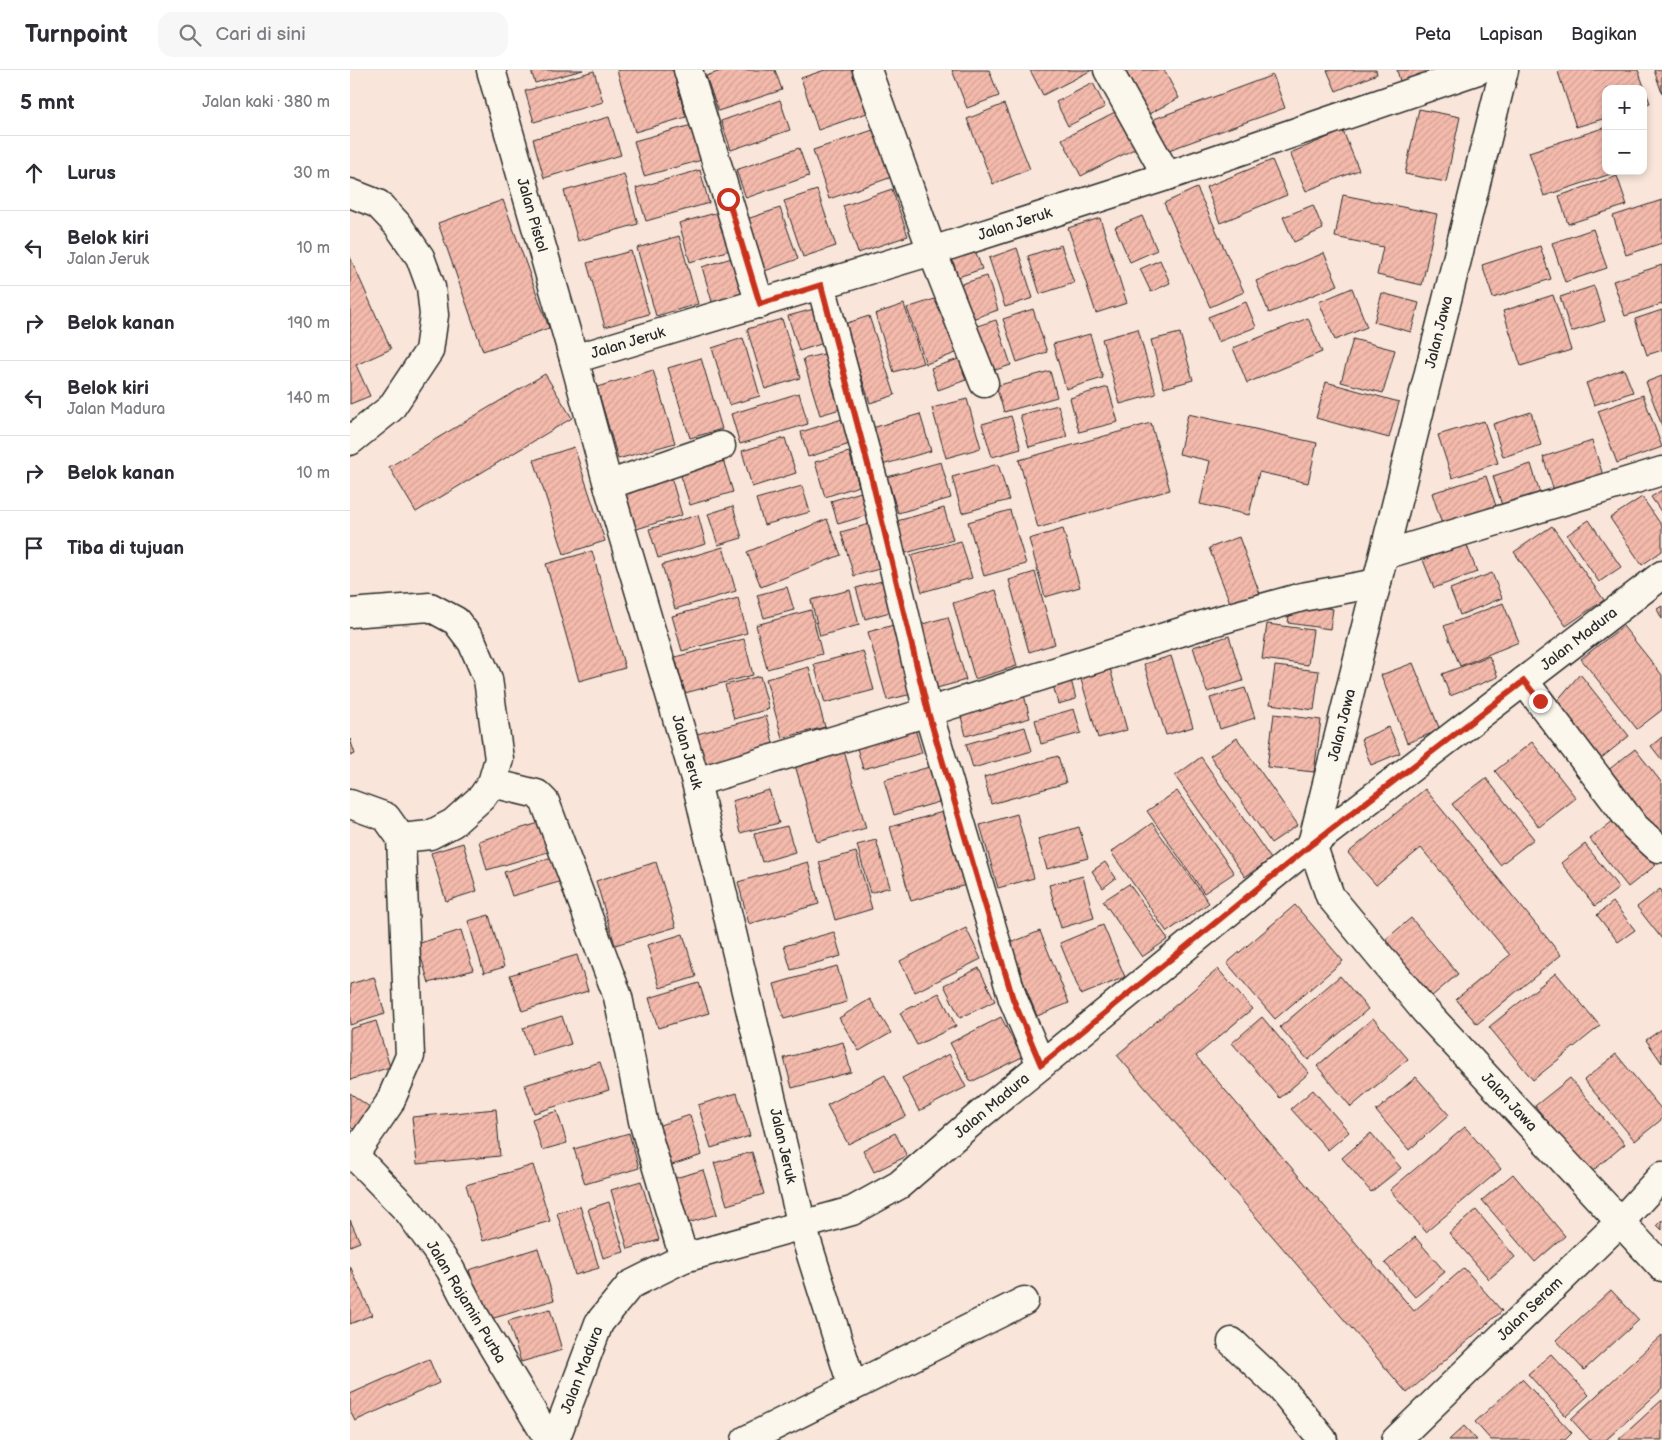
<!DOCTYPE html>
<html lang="id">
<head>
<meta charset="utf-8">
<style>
	:root { --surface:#fff; --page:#f7f7f7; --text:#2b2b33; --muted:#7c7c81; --line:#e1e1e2 }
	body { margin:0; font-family:"Balsamiq Sans",sans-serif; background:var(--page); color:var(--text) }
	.controls { position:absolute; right:15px; top:15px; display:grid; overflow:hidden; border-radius:10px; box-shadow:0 2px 8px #0003 }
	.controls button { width:45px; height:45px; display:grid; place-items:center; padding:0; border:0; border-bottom:1px solid var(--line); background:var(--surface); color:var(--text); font:25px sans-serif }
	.stop { position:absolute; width:15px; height:15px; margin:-11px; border:4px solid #c8321e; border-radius:50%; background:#fff }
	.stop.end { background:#c8321e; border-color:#fff; box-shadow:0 1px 5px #0008 }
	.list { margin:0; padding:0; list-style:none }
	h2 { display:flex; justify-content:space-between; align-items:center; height:65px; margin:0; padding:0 20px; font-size:21px }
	h2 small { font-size:16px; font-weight:400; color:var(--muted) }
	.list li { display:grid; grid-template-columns:32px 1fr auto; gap:15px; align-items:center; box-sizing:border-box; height:75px; padding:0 20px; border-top:1px solid var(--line) }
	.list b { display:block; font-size:19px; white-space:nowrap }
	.list p { margin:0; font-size:16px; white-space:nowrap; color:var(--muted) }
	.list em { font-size:16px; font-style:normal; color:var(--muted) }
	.icon { flex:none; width:28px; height:28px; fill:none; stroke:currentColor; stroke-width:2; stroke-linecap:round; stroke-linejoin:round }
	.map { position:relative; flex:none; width:1312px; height:1370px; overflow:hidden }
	header { display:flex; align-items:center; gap:30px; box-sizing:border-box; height:70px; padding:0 25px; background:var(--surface); border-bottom:1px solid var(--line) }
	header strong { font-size:24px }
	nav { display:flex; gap:28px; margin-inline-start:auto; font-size:18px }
	.search { width:350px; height:45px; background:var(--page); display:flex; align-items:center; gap:12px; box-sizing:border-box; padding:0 18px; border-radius:15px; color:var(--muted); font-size:19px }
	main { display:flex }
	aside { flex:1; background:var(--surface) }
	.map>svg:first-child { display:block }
</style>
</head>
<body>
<header>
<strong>Turnpoint</strong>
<div class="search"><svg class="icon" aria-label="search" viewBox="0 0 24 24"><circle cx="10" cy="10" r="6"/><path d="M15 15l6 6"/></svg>Cari di sini</div>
<nav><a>Peta</a><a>Lapisan</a><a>Bagikan</a></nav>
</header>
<main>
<aside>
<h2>5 mnt<small>Jalan kaki · 380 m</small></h2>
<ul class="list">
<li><svg class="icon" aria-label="ahead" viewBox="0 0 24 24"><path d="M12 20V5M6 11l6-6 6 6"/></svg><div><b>Lurus</b></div><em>30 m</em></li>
<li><svg class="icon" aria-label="left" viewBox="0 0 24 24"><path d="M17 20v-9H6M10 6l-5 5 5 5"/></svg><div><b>Belok kiri</b><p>Jalan Jeruk</p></div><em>10 m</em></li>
<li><svg class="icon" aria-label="right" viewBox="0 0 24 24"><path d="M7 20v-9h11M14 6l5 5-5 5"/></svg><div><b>Belok kanan</b></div><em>190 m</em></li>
<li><svg class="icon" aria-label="left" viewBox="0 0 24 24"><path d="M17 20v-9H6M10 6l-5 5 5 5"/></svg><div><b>Belok kiri</b><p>Jalan Madura</p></div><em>140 m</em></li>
<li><svg class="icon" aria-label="right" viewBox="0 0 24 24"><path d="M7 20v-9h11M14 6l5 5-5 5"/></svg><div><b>Belok kanan</b></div><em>10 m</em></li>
<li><svg class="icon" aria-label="arrive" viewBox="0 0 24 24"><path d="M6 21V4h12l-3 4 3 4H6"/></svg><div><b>Tiba di tujuan</b></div></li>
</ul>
</aside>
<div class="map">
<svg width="1312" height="1370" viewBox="0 0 1312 1370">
	<defs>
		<pattern id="building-hatch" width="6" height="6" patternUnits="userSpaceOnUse" patternTransform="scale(1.25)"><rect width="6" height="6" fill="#f4baac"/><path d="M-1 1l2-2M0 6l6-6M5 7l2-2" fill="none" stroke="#d1a094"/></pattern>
	</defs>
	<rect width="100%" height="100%" fill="#f9e5d9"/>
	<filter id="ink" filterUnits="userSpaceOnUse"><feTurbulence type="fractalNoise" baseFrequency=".02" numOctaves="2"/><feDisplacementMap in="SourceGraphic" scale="10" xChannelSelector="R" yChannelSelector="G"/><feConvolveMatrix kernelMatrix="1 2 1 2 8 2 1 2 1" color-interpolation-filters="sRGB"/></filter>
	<g filter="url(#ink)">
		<g fill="url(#building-hatch)" stroke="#2b2b2b">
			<polygon points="181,0 233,0 185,13"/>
			<polygon points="267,0 323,0 336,47 285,62"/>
			<polygon points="374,0 425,0 432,20 368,41 356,6"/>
			<polygon points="475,0 502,0 517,43 468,60 451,8"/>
			<polygon points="602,0 639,0 649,26 617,38"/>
			<polygon points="680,0 742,0 693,25"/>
			<polygon points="769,0 814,0 829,28 793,47"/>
			<polygon points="977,0 1026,0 1027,4 986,21"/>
			<polygon points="1047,0 1105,0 1051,15"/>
			<polygon points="1213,0 1288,0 1300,33 1293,35 1293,19 1256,19 1256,48 1226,57 1208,2"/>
			<polygon points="1304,0 1312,0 1312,23"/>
			<polygon points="244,1 253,32 184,52 175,21"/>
			<polygon points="923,5 935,38 816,81 804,49"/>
			<polygon points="743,13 755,37 718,56 706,32"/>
			<polygon points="430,30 440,60 381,80 371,51"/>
			<polygon points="654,34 680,99 643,114 617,49"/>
			<polygon points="1069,39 1110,47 1096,112 1055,104"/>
			<polygon points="767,41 786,78 731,106 712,69"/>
			<polygon points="259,47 271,85 194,108 183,69"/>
			<polygon points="349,53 359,88 294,106 284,71"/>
			<polygon points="1256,57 1256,101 1270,101 1194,126 1179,82"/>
			<polygon points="526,59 542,107 479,129 463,80"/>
			<polygon points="993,61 1009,100 956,121 940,83"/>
			<polygon points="449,78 459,106 396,128 386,100"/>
			<polygon points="922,90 937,125 870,153 856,117"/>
			<polygon points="350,100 359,133 296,151 286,118"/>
			<polygon points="274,104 288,154 228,171 214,121"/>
			<polygon points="1267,106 1277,135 1218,154 1209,126"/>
			<polygon points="847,118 894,222 860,237 814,133"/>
			<polygon points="542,119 558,166 508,183 493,136"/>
			<polygon points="467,120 486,176 453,187 434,131"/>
			<polygon points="993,125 1087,144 1072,215 1027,205 1033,177 985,167"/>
			<polygon points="153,130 199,258 133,281 88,153"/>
			<polygon points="1312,130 1312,173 1276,185 1263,146"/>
			<polygon points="963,135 973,159 944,172 933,147"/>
			<polygon points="430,138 448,189 412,202 394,150"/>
			<polygon points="369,142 380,180 340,192 329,153"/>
			<polygon points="792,146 807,180 780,192 765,157"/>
			<polygon points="750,148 777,233 746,243 718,158"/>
			<polygon points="1243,159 1257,198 1215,212 1202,173"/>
			<polygon points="329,166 348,234 306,246 287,178"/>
			<polygon points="711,175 724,213 690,224 678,186"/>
			<polygon points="1190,176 1201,209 1143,228 1132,195"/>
			<polygon points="667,178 683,228 655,237 639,188"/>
			<polygon points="625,180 632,199 608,207 602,188"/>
			<polygon points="281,181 299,244 255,257 237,193"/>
			<polygon points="974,183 988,215 919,243 906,211"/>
			<polygon points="0,187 41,279 6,295 20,326 0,334"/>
			<polygon points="385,187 396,225 363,235 352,197"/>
			<polygon points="810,190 820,213 801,222 790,199"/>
			<polygon points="1312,195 1312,234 1275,246 1263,211"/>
			<polygon points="637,206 648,240 616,251 605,216"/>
			<polygon points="1244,216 1255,251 1221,262 1210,227"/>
			<polygon points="1002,218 1017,257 985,270 969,232"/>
			<polygon points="1032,223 1069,233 1061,262 1024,252"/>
			<polygon points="1203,225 1221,280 1171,296 1153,241"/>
			<polygon points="588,228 606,283 576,294 557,238"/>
			<polygon points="896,232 906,257 868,272 858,247"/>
			<polygon points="554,234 573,293 544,302 525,244"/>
			<polygon points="464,239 474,273 449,281 438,246"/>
			<polygon points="683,239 697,282 667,292 653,249"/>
			<polygon points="1312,240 1312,280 1297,285 1285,249"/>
			<polygon points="519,246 545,325 520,333 494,254"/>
			<polygon points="958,248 972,282 897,313 883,278"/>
			<polygon points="432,249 450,308 415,319 397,259"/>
			<polygon points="646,250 661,295 639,302 624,257"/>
			<polygon points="788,259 806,324 770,334 752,269"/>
			<polygon points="830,263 843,310 814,318 801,270"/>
			<polygon points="740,264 753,308 716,319 703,274"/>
			<polygon points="393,268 410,326 379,335 362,278"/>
			<polygon points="1003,269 1045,280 1033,323 991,312"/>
			<polygon points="477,283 494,338 470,345 453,289"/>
			<polygon points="351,288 372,359 340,368 318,298"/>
			<polygon points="609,289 616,310 588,320 581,298"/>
			<polygon points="1274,299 1283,322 1244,335 1236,313"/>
			<polygon points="303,300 325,373 268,389 247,317"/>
			<polygon points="700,301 707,327 654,342 646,316"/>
			<polygon points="195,304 222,348 66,442 39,397"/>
			<polygon points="1312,306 1312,356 1296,312"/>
			<polygon points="976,312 1049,332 1039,368 966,348"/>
			<polygon points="758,317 768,352 729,362 720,328"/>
			<polygon points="449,323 458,354 390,374 381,344"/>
			<polygon points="1293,325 1312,377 1267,393 1248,341"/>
			<polygon points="617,329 631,378 596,388 582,338"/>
			<polygon points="708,335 717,367 679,377 670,345"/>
			<polygon points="1181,342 1191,375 1153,387 1143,354"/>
			<polygon points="570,344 581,381 532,395 522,358"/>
			<polygon points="838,344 967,373 958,413 909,402 899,445 850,434 860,391 829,384"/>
			<polygon points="661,346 671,379 642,387 632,354"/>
			<polygon points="492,349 500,374 458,387 451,362"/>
			<polygon points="1134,351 1148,393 1102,408 1088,365"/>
			<polygon points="801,353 820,420 688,458 669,390"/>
			<polygon points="435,368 446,403 402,417 392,381"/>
			<polygon points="1242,371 1253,405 1204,421 1193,387"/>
			<polygon points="224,377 255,471 214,484 184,390"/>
			<polygon points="499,382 509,416 475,427 465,392"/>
			<polygon points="371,383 383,422 340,435 328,396"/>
			<polygon points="591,392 601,428 548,443 537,407"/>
			<polygon points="648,394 659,430 612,443 602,407"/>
			<polygon points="1181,394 1191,427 1153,439 1143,406"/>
			<polygon points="320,403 332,445 277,462 264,420"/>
			<polygon points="1136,406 1147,439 1093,457 1082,423"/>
			<polygon points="452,416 460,442 414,455 406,429"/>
			<polygon points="1312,420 1312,443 1301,427"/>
			<polygon points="511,422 518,445 488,454 481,431"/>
			<polygon points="1292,427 1312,456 1312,481 1292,495 1260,448"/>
			<polygon points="383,436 392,468 368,475 358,444"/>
			<polygon points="594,438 603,470 556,483 547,451"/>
			<polygon points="660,440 676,494 634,506 618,452"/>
			<polygon points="348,445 356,474 308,488 299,459"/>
			<polygon points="477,449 491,485 411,517 397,482"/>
			<polygon points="1239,450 1271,497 1249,512 1217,465"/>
			<polygon points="523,453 536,497 504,506 491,462"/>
			<polygon points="1202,456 1254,530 1216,556 1164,482"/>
			<polygon points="713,459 730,517 695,527 679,469"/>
			<polygon points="889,467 910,524 881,535 859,478"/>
			<polygon points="611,471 622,508 572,522 561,485"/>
			<polygon points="1116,473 1127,502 1084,518 1073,490"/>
			<polygon points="373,477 386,521 325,539 312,495"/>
			<polygon points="242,481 275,598 229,611 196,494"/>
			<polygon points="685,502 705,574 679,582 659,510"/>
			<polygon points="1142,503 1152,528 1110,545 1100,519"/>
			<polygon points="539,509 547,540 515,549 506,518"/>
			<polygon points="437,517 444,540 414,548 407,525"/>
			<polygon points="500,520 509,555 470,566 461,530"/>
			<polygon points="646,520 667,596 625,609 603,533"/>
			<polygon points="388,528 397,563 332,581 322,546"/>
			<polygon points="941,532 983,539 980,559 938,553"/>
			<polygon points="1153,533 1169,572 1110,596 1094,556"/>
			<polygon points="1312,536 1312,549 1307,539"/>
			<polygon points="461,540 472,584 417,599 406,555"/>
			<polygon points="598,547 616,610 587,618 569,555"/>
			<polygon points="551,553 570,622 537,630 518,562"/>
			<polygon points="917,554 963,560 958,595 912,589"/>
			<polygon points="1273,556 1312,605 1312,640 1287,659 1231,589"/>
			<polygon points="879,566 893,611 857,622 843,577"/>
			<polygon points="394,569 403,605 335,623 325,587"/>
			<polygon points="513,581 524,620 475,633 464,594"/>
			<polygon points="821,586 843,657 816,665 794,594"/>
			<polygon points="1139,586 1148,607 1100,626 1092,604"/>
			<polygon points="1063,593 1090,660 1057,673 1031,605"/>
			<polygon points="925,596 969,601 964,640 920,634"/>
			<polygon points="459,597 475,657 432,668 416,609"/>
			<polygon points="760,598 777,660 748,668 730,606"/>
			<polygon points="1230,604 1279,666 1244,694 1205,633"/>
			<polygon points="410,606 419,639 384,649 375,615"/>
			<polygon points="720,606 726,629 708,634 702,611"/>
			<polygon points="895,618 905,648 870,659 860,628"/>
			<polygon points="673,621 680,648 616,666 609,639"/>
			<polygon points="724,639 731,663 691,674 685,650"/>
			<polygon points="924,644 971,650 964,702 917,697"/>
			<polygon points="416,646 426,684 354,704 343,665"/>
			<polygon points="564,655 572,683 513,699 505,671"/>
			<polygon points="675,657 682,681 623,698 616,674"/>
			<polygon points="1039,657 1050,683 1021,695 1011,669"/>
			<polygon points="1312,667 1312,690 1301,676"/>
			<polygon points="887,668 948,755 921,773 860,686"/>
			<polygon points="0,669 5,684 0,686"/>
			<polygon points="1182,672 1226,728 1189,757 1145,701"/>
			<polygon points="1285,679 1312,713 1312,761 1302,769 1252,705"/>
			<polygon points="494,681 516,758 467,772 445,695"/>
			<polygon points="708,686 716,713 641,734 634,707"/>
			<polygon points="851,687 921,789 895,807 825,706"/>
			<polygon points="586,695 596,730 544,745 534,710"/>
			<polygon points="1136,708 1184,769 1150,795 1102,734"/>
			<polygon points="1075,719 1211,885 1127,954 1106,929 1160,885 1071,778 1026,815 998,783"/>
			<polygon points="419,720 429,753 390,763 382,731"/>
			<polygon points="827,721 884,803 854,823 797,741"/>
			<polygon points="596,741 616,815 561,831 540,757"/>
			<polygon points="667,744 684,808 648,818 630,755"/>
			<polygon points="1268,747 1306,795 1278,817 1240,769"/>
			<polygon points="189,753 198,782 137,800 129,771"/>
			<polygon points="802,753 859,833 817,862 761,782"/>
			<polygon points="437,756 445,782 412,792 404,764"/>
			<polygon points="729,757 738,788 697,799 688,769"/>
			<polygon points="526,770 540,817 520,823 507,775"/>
			<polygon points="113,773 127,821 96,831 81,783"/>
			<polygon points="1235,774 1269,818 1245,836 1211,793"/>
			<polygon points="506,782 522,839 485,850 469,792"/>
			<polygon points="202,787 209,812 162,826 154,802"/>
			<polygon points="306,792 326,857 265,875 246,811"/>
			<polygon points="458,792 469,834 399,854 388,812"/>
			<polygon points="755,792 766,808 753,818 742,801"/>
			<polygon points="733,806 744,848 711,858 699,815"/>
			<polygon points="779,814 818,869 792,887 753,831"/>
			<polygon points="1310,819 1312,821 1312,869 1287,837"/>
			<polygon points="1263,832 1285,860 1268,872 1247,845"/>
			<polygon points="945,835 993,891 925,949 877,893"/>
			<polygon points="139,845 154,897 134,903 118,851"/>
			<polygon points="1061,848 1108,904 1082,926 1035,870"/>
			<polygon points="753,855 775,907 731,925 710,873"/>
			<polygon points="616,858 631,889 565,922 550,891"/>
			<polygon points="111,860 123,900 79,913 67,874"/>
			<polygon points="690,861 719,933 687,946 658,874"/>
			<polygon points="484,862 491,886 441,900 434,876"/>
			<polygon points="333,864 346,907 310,918 297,875"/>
			<polygon points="227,885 238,921 172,941 160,905"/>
			<polygon points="487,896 497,932 434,949 424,914"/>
			<polygon points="629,898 645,931 610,948 594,915"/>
			<polygon points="868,899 902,939 846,986 1064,1241 1114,1198 1152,1241 1057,1323 767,985"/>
			<polygon points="1206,903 1250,956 1183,1010 1139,957"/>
			<polygon points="990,906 1018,939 958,990 930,957"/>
			<polygon points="24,907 35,944 0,955 0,914"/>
			<polygon points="349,913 359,943 308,958 299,928"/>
			<polygon points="589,923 606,956 567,975 550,943"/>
			<polygon points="520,929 541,963 509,981 489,948"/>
			<polygon points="212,946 221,974 182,986 173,958"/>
			<polygon points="651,947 672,987 621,1012 600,973"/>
			<polygon points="912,947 959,1003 930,1028 882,973"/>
			<polygon points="1023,948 1058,989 1001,1037 967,996"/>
			<polygon points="26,951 40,997 0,1010 0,959"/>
			<polygon points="1312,959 1312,993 1296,970"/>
			<polygon points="493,972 501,1002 442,1018 434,988"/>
			<polygon points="599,984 616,1017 569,1041 552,1008"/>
			<polygon points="1266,984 1312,1040 1312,1049 1285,1071 1234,1010"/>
			<polygon points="250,992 259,1020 184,1043 175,1015"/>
			<polygon points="535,1005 556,1046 498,1074 477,1035"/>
			<polygon points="1066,1007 1099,1045 1059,1080 1026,1041"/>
			<polygon points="1220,1008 1275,1074 1240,1103 1185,1036"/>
			<polygon points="963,1020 999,1062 978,1080 941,1039"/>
			<polygon points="0,1023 21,1038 5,1060 0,1057"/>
			<polygon points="387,1023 400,1066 361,1078 348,1035"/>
			<polygon points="146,1039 150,1086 67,1094 62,1047"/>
			<polygon points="207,1041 217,1073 192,1080 182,1049"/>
			<polygon points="340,1045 352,1085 316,1097 304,1057"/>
			<polygon points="1115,1057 1151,1099 1076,1162 1040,1120"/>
			<polygon points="279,1063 289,1098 235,1114 224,1079"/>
			<polygon points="545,1063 557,1086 524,1102 513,1080"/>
			<polygon points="1021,1063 1051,1098 1021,1122 992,1088"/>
			<polygon points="402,1082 414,1124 377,1135 364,1093"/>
			<polygon points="183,1095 200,1151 133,1171 116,1115"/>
			<polygon points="353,1100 367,1144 332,1155 318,1110"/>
			<polygon points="1163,1104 1215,1166 1185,1192 1132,1130"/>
			<polygon points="291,1111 309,1170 278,1179 261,1120"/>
			<polygon points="259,1132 274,1182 253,1188 238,1139"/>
			<polygon points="230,1136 249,1198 225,1205 207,1143"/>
			<polygon points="1126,1140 1165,1187 1139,1209 1099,1163"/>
			<polygon points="0,1150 10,1172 0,1176"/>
			<polygon points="1312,1150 1312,1160 1307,1155"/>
			<polygon points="1065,1167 1095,1202 1065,1227 1035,1193"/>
			<polygon points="188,1178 204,1230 134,1251 119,1200"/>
			<polygon points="0,1196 22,1245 0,1254"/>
			<polygon points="1261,1220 1289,1250 1234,1300 1206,1270"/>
			<polygon points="200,1239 212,1280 171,1292 158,1251"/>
			<polygon points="1312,1265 1312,1319 1256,1370 1240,1370 1221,1349"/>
			<polygon points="1201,1284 1239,1325 1216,1346 1178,1304"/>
			<polygon points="79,1289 89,1313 5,1351 0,1341 0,1324"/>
			<polygon points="1172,1309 1222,1363 1215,1370 1141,1370 1125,1352"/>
			<polygon points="1312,1330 1312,1370 1268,1370"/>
			<polygon points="1114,1356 1127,1370 1099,1370"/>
		</g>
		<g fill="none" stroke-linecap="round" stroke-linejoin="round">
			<g stroke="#2b2b2b" stroke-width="31">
				<g id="street">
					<polyline points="141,0 224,289"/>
					<polyline points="338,0 410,234"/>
					<polyline points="517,0 582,181 634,313"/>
					<polyline points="758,0 817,106"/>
					<polyline points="0,123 28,134 47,154 70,187 81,217 84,245 79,281 41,338 0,371"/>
					<polyline points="471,215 523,410 578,642 663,929 691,995"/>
					<polyline points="258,415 371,376"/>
					<polyline points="1034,485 1312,401"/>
					<polyline points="0,543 80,537 106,551 122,572 138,609 149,689 142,713 132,727 103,753 80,765 51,768"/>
					<polyline points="1174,611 1285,757 1308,778 1312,778"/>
					<polyline points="346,712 578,642 859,553 952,527 1027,513"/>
					<polyline points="142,713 187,724 195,732 268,927 293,1051 334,1188"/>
					<polyline points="0,734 36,747 51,768 60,986 39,1034 4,1085"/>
					<polyline points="882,1272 931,1318 973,1370"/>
					<polyline points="502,1315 452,1156 346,712 258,415 224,289 582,181 817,106 1128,0"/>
					<polyline points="205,1370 249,1253 280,1215 334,1188 502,1141 549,1115 631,1044 962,774 1312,505"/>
					<polyline points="396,1370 674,1231"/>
					<polyline points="1046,1370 1270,1152 1312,1106"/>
				</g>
			</g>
			<g stroke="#2b2b2b" stroke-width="31">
				<g id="secondary">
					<polyline points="1154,0 962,774 980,826 1075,941 1312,1197"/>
					<polyline points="0,1081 59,1142 100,1199 124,1245 199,1370"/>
				</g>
			</g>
			<use href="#street" stroke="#fbf7ec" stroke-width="28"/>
			<use href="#secondary" stroke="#fbf7ec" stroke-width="28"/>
		</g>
	</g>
	<g fill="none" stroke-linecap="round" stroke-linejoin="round" filter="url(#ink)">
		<polyline stroke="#c8321e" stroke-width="6" points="378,129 410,234 471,215 522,410 578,642 663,929 691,995 962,774 1174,611 1190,631"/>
	</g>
	<g text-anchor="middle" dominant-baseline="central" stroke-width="4" stroke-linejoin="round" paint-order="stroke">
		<g font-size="15" fill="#2b2b2b" stroke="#fbf7ec">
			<text transform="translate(182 145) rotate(74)">Jalan Pistol</text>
			<text transform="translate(665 154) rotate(-18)">Jalan Jeruk</text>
			<text transform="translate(1089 262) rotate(-76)">Jalan Jawa</text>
			<text transform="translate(278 273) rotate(-17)">Jalan Jeruk</text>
			<text transform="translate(1229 569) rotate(-38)">Jalan Madura</text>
			<text transform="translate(992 655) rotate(-76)">Jalan Jawa</text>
			<text transform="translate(337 682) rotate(74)">Jalan Jeruk</text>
			<text transform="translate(1159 1032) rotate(47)">Jalan Jawa</text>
			<text transform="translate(642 1036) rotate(-40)">Jalan Madura</text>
			<text transform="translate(433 1076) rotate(77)">Jalan Jeruk</text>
			<text transform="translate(116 1232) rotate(59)">Jalan Rajamin Purba</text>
			<text transform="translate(1180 1239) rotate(-44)">Jalan Seram</text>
			<text transform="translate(232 1300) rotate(-69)">Jalan Madura</text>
		</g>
	</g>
</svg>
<div class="controls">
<button>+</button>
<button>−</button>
</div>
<div class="stop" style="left:378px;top:129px"></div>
<div class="stop end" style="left:1190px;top:631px"></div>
</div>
</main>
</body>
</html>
